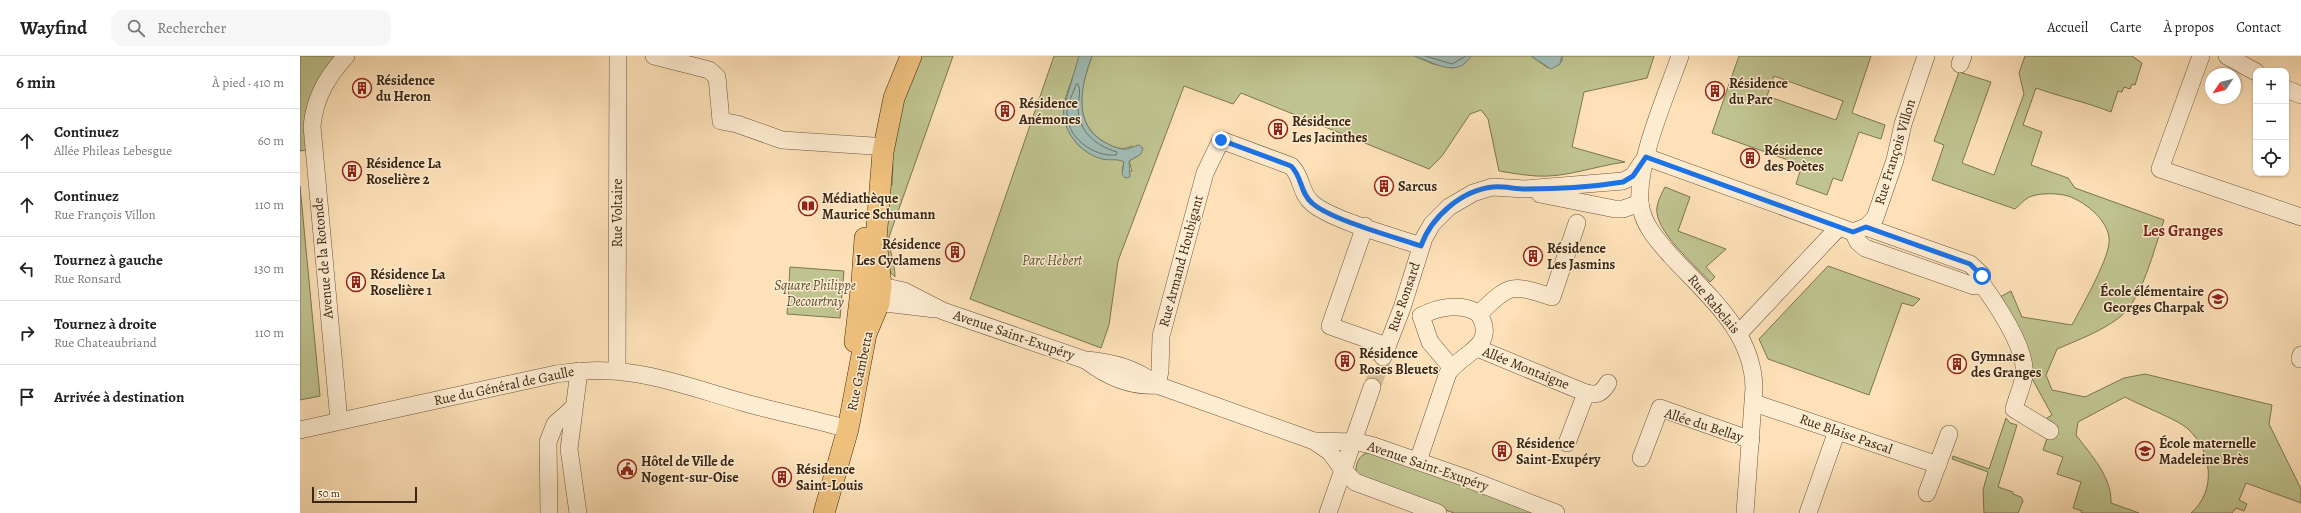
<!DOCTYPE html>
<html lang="fr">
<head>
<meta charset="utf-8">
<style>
	:root { --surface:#fff; --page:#f6f6f6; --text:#222; --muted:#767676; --line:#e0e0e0 }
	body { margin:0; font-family:Alegreya,serif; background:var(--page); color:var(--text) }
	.controls { position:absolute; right:12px; top:12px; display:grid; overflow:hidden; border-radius:8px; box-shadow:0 1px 3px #0004 }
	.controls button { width:36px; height:36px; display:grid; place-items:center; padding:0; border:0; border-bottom:1px solid var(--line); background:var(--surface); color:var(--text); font:20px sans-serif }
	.compass { position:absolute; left:1905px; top:12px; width:36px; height:36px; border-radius:50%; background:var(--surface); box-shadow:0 1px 3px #0004; rotate:235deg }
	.scale { position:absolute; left:12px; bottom:10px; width:105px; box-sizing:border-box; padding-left:4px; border:2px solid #3a2715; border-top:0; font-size:11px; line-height:14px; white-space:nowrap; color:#3a2715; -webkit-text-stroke:3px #feecd1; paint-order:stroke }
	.stop { position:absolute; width:12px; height:12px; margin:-9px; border:3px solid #1a73e8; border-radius:50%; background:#fff }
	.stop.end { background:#1a73e8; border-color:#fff; box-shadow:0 1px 4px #0008 }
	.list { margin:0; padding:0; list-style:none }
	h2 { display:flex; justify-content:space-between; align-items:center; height:52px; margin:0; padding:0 16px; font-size:17px }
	h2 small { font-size:13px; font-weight:400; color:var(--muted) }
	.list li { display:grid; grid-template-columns:26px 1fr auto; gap:12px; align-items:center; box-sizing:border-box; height:64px; padding:0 16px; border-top:1px solid var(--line) }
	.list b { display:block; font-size:15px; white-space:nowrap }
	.list p { margin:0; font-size:13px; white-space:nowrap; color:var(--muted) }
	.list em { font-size:13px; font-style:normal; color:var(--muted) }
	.icon { flex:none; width:22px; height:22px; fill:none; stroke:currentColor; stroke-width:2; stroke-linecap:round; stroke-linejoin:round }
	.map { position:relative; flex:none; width:2001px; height:457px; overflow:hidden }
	header { display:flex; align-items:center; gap:24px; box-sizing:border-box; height:56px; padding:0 20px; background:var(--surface); border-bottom:1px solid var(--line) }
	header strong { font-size:19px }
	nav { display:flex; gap:22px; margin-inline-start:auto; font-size:14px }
	.search { width:280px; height:36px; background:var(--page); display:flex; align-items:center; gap:10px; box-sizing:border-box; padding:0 14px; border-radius:12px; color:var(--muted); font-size:15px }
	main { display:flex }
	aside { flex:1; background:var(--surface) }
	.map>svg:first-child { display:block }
</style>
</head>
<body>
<header>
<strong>Wayfind</strong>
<div class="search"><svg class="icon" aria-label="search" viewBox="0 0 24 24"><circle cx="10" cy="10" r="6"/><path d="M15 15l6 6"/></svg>Rechercher</div>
<nav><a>Accueil</a><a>Carte</a><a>À propos</a><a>Contact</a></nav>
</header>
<main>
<aside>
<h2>6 min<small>À pied · 410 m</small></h2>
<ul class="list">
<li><svg class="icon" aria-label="ahead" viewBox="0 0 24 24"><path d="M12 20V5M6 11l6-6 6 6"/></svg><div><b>Continuez</b><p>Allée Phileas Lebesgue</p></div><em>60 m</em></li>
<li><svg class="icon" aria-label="ahead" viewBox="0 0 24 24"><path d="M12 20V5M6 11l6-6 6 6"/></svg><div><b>Continuez</b><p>Rue François Villon</p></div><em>110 m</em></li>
<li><svg class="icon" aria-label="left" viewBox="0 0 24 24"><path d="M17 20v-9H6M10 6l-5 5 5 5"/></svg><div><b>Tournez à gauche</b><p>Rue Ronsard</p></div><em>130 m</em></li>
<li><svg class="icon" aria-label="right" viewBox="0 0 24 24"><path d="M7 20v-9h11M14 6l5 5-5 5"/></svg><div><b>Tournez à droite</b><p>Rue Chateaubriand</p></div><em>110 m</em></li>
<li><svg class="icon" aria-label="arrive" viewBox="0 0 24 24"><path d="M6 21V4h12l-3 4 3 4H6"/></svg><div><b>Arrivée à destination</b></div></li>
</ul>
</aside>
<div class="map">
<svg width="2001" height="457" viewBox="0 0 2001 457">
	<rect width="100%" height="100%" fill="#fee1b8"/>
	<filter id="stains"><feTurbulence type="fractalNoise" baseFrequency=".005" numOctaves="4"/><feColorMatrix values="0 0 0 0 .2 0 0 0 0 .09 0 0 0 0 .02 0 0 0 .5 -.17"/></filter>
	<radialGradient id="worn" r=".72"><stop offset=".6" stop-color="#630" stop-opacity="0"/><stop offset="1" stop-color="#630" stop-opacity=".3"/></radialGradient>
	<g fill="#bfc38f" stroke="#7c7552" fill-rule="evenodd">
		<path d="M 0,0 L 37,0 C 6,32 8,52 6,94 L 0,95 Z"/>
		<path d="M 616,0 L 653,0 L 589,181 C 589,195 595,207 595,221 C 573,203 583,155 585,129 L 592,129 L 593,108 L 586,107 Z"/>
		<path d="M 754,0 L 779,0 C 776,17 766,34 764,50 C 762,68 773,89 789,97 C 800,103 813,100 824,106 L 822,115 L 832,115 L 829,105 L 838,100 L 832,90 C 823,95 815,92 806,87 C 772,68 780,32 792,0 L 1114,0 L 1133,8 L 1153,12 L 1171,0 L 1231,0 L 1248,12 L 1262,5 L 1262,0 L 1354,0 L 1347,22 L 1284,36 L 1272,91 L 1325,106 C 1295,110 1265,122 1236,120 C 1223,119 1211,117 1199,115 L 1188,63 L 1181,54 L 1170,58 L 1142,100 L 1129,113 L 941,37 L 933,48 L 884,30 L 818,205 L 809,269 L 801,292 L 670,243 Z"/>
		<path d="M 1439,0 L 1571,0 L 1552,57 L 1585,69 L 1581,83 L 1559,76 L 1542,125 L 1533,122 L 1527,139 L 1496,128 L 1502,109 L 1412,77 ZM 1474,20 L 1543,45 L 1536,64 L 1467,40 Z"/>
		<path d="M 1725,0 L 1832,0 L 1842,7 L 1835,29 L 1832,28 L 1830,33 L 1824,31 L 1822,36 L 1818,35 L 1811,56 C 1786,46 1761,41 1736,32 L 1723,69 L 1742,76 L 1731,109 L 1768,122 L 1775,132 L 1864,164 C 1854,193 1843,242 1820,261 C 1802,275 1778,284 1757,293 L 1746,319 L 1752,334 L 1785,341 L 1824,322 L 1845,318 L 1972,349 L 1969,368 L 2001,433 L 2001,447 L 1946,427 L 1939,444 L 1947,448 L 1944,455 L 1936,452 L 1932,457 L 1891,457 C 1917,435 1912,395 1888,373 C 1877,363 1839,349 1825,341 L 1778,366 L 1776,379 C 1791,399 1812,421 1811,447 L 1839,457 L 1781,457 L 1782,455 L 1773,452 L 1781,426 L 1757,418 L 1763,401 L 1743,394 L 1751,371 L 1742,365 L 1752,359 L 1730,319 L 1700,241 L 1711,235 L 1722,261 L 1772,269 C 1782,250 1806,208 1809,188 C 1812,167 1786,146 1768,140 C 1757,137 1742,137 1732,140 C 1725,142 1720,149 1715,153 L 1632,124 L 1644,89 L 1634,85 L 1659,16 L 1691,26 L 1662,107 L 1694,119 L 1724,38 L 1719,17 Z"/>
		<polygon points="0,130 20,340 0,344"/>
		<path d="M 1365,131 L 1390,141 L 1378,175 L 1426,193 L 1406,211 L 1415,221 L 1410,226 C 1396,210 1353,174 1357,151 C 1358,144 1362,137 1365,131 Z"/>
		<polygon points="1528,210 1620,243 1613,250 1602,247 1569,339 1468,303 1459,283"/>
		<polygon points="490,211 544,215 540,262 487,258"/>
		<polygon points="1706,362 1710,367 1717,369 1698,431 1713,436 1713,438 1721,441 1723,445 1718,457 1684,457 1683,434 1688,416 1652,403 1653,400 1689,413"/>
		<path d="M 1075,395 L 1161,426 L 1241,457 L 1154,457 L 1063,425 L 1056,417 C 1055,404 1062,396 1075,395 Z"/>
	</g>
	<g fill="#a0bcb4" stroke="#778074">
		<path d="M 779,0 L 792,0 C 781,29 772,68 804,86 C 810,89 817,93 824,93 C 828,94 834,90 839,89 L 843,92 L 841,98 L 829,105 L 830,121 L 825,122 L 822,118 L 824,106 C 817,102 810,105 802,103 C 780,97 761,74 764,51 Z"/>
		<path d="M 1114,0 L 1171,0 C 1156,24 1133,5 1114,0 Z"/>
		<polygon points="1231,0 1262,0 1260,8 1251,13"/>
	</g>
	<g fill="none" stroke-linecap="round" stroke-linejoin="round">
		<g stroke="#6d7264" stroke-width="1">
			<polyline points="1125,0 1152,8 1166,0"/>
			<path d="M 778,28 C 781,33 779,43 778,49 C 777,74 794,89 817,96 L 816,99 C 793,101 766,81 767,56 C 768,47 773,37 776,29 Z"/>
		</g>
		<polyline stroke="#d7bc97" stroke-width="17" stroke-dasharray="17 8" stroke-linecap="butt" points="1072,331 1083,301"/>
		<g stroke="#6b563e" stroke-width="18">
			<g id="minor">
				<polyline points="354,0 409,14 417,21 421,65 437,68 482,84 573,90"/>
				<path d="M 1380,0 C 1366,40 1337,105 1340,146 C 1342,168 1357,184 1371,200 C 1407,239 1453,275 1454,332 L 1445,457"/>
				<polyline points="1901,0 1860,113 2001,161"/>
				<polyline points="1927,0 1956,16"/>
				<polyline points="1660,8 1663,0"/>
				<polyline points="1986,33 2001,39"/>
				<polyline points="1346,101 1553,176 1566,171 1575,162 1595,104 1603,68 1626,0"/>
				<polyline points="1240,138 1315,153 1323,153 1340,147"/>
				<polyline points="1065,170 1030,270 1087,290"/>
				<polyline points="1553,176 1558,186 1565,192 1674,230 1682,228 1682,219 1670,208 1566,171"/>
				<path d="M 568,227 L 604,235 L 643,255 L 785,304 C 812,306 835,312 857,329 L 1014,385 L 1030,396 L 1043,414 L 1055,426 L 1138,457"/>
				<path d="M 1682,228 C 1697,249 1728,294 1724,320 C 1722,331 1717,342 1714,353 L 1750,375"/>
				<polyline points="568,245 635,253"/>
				<path d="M 1179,258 C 1210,227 1212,228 1252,241 L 1277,167"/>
				<polyline points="1121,260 1130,286 1151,311"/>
				<polyline points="1440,276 1539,171"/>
				<polyline points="1177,292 1286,337"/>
				<polyline points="1083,301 1102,252 1124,182 1132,168 1149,151 1173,137 1192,131 1225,133 1323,125 1333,120 1343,105"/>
				<polyline points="2000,303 2001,299"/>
				<path d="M 787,305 C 808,321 830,331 857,329"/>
				<polyline points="317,314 318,0"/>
				<path d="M 857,329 L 860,315 L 861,280 L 905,117 L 921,84 L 991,110 C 1002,120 1000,137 1012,147 C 1031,164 1095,181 1121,190"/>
				<polyline points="1454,347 1638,409"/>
				<path d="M 39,365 L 12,70 C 15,41 27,21 46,0"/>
				<path d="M 0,374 L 256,318 C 327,306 376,327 442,346 C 477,356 513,363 548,373"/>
				<polyline points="1014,385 1057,386 1071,389 1163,421 1256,457"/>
				<path d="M 1267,387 L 1286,337 C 1297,340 1302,337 1308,327"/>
				<polyline points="1341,402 1360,352 1451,384"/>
				<path d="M 1118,405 L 1148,317 C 1162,296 1198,291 1179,258 C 1163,246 1137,251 1121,260"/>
				<polyline points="1627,437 1649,378"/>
				<polyline points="249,457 248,386 255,368 273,352"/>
				<polyline points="278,457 269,393 279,315"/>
				<polyline points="1028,457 1072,331"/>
				<polyline points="1508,457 1537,375"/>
			</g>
		</g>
		<g stroke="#3a2715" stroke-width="22">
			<g id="major">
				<polyline points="555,286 562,226 565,182"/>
				<polyline points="524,457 548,373 566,278 579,247 581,229 576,184 583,96 594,42 611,0"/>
			</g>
		</g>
		<use href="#minor" stroke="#feecd1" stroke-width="17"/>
		<use href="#major" stroke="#efc07c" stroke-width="21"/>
	</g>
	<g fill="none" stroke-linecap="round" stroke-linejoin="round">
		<path stroke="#1a73e8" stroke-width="5" d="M 921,84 L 991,110 C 1002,120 1000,137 1012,147 C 1031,164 1095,181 1121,190 C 1131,161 1162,134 1193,131 C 1204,130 1215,133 1226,133 C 1257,133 1292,131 1323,126 L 1333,120 L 1346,101 L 1553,176 L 1566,171 L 1670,208 L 1682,220"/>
	</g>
	<defs>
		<g id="building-ring" transform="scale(1)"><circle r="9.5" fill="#feecd1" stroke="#8f2418" stroke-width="1.5"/><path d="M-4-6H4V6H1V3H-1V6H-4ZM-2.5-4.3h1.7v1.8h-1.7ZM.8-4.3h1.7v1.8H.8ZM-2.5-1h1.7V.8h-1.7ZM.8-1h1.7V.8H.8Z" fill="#8f2418"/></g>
		<g id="library-ring" transform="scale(1)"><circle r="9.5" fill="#feecd1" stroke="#8f2418" stroke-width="1.5"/><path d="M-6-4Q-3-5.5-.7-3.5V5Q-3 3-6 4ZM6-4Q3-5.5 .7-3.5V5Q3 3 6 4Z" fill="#8f2418"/></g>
		<g id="school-ring" transform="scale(1)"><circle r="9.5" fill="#feecd1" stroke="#8f2418" stroke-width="1.5"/><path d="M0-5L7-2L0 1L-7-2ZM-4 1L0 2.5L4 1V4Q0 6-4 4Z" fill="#8f2418"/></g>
		<g id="civic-ring" transform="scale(1)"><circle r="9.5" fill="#feecd1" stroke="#8f2418" stroke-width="1.5"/><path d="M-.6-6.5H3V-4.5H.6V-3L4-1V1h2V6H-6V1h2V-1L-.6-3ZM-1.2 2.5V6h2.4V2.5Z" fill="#8f2418"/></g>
	</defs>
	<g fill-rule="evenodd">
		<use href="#building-ring" x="62" y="32"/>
		<use href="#building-ring" x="1415" y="35"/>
		<use href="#building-ring" x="705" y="55"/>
		<use href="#building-ring" x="978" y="73"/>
		<use href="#building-ring" x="1450" y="102"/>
		<use href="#building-ring" x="52" y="115"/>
		<use href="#building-ring" x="1084" y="130"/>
		<use href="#library-ring" x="508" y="150"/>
		<use href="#building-ring" x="655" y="196"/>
		<use href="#building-ring" x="1233" y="200"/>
		<use href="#building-ring" x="56" y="226"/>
		<use href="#school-ring" x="1918" y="243"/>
		<use href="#building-ring" x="1045" y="305"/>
		<use href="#building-ring" x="1657" y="308"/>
		<use href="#building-ring" x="1202" y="395"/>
		<use href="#school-ring" x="1845" y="395"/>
		<use href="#civic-ring" x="327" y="413"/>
		<use href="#building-ring" x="482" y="421"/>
	</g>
	<g text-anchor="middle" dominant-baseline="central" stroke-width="3" stroke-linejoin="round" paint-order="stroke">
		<g font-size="14" font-weight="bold" fill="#3a2715" stroke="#feecd1" text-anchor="start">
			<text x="76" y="24">Résidence<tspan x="76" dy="16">du Heron</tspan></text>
			<text x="1429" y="27">Résidence<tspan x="1429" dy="16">du Parc</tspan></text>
			<text x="719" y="47">Résidence<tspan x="719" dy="16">Anémones</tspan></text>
			<text x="992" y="65">Résidence<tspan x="992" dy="16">Les Jacinthes</tspan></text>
			<text x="1464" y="94">Résidence<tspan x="1464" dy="16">des Poètes</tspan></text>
			<text x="66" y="107">Résidence La<tspan x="66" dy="16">Roselière 2</tspan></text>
			<text x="1098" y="130">Sarcus</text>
			<text x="522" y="142">Médiathèque<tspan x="522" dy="16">Maurice Schumann</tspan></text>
			<text x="641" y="188" text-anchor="end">Résidence<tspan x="641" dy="16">Les Cyclamens</tspan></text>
			<text x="1247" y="192">Résidence<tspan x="1247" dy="16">Les Jasmins</tspan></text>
			<text x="70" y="218">Résidence La<tspan x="70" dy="16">Roselière 1</tspan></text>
			<text x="1904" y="235" text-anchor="end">École élémentaire<tspan x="1904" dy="16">Georges Charpak</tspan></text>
			<text x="1059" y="297">Résidence<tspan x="1059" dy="16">Roses Bleuets</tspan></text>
			<text x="1671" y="300">Gymnase<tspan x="1671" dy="16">des Granges</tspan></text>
			<text x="1216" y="387">Résidence<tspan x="1216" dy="16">Saint-Exupéry</tspan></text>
			<text x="1859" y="387">École maternelle<tspan x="1859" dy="16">Madeleine Brès</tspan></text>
			<text x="341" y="405">Hôtel de Ville de<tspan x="341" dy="16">Nogent-sur-Oise</tspan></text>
			<text x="496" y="413">Résidence<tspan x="496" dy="16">Saint-Louis</tspan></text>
		</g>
		<g font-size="14" fill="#3a2715" stroke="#feecd1">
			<text transform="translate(1595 96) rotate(-73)">Rue François Villon</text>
			<text transform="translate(317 157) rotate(-90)">Rue Voltaire</text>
			<text transform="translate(23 202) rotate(-95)">Avenue de la Rotonde</text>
			<text transform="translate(881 205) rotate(-75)">Rue Armand Houbigant</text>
			<text transform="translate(1104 241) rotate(-71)">Rue Ronsard</text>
			<text transform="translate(1414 248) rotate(50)">Rue Rabelais</text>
			<text transform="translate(714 279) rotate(19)">Avenue Saint-Exupéry</text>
			<text transform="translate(1226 312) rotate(22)">Allée Montaigne</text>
			<text transform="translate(560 315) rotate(-78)">Rue Gambetta</text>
			<text transform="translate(204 330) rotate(-12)">Rue du Général de Gaulle</text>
			<text transform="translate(1404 369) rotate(18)">Allée du Bellay</text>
			<text transform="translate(1546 378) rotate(19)">Rue Blaise Pascal</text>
			<text transform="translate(1128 410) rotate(19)">Avenue Saint-Exupéry</text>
		</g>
		<g font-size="14" font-style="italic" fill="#5b4e34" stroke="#feecd1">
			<text x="752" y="204">Parc Hebert</text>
			<text x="515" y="229">Square Philippe<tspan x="515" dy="16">Decourtray</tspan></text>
		</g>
		<g font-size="16" font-weight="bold" fill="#7a1f14" stroke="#feecd1">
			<text x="1883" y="175">Les Granges</text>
		</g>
	</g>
	<rect width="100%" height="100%" filter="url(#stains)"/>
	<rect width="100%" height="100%" fill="url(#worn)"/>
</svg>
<div class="controls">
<button>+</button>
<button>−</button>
<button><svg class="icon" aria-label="locate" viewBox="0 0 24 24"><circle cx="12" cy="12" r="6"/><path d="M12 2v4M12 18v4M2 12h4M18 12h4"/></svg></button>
</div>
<svg class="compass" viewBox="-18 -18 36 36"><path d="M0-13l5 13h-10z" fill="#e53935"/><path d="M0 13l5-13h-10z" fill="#767676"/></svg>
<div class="scale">50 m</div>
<div class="stop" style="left:1682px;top:220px"></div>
<div class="stop end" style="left:921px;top:84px"></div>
</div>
</main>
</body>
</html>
